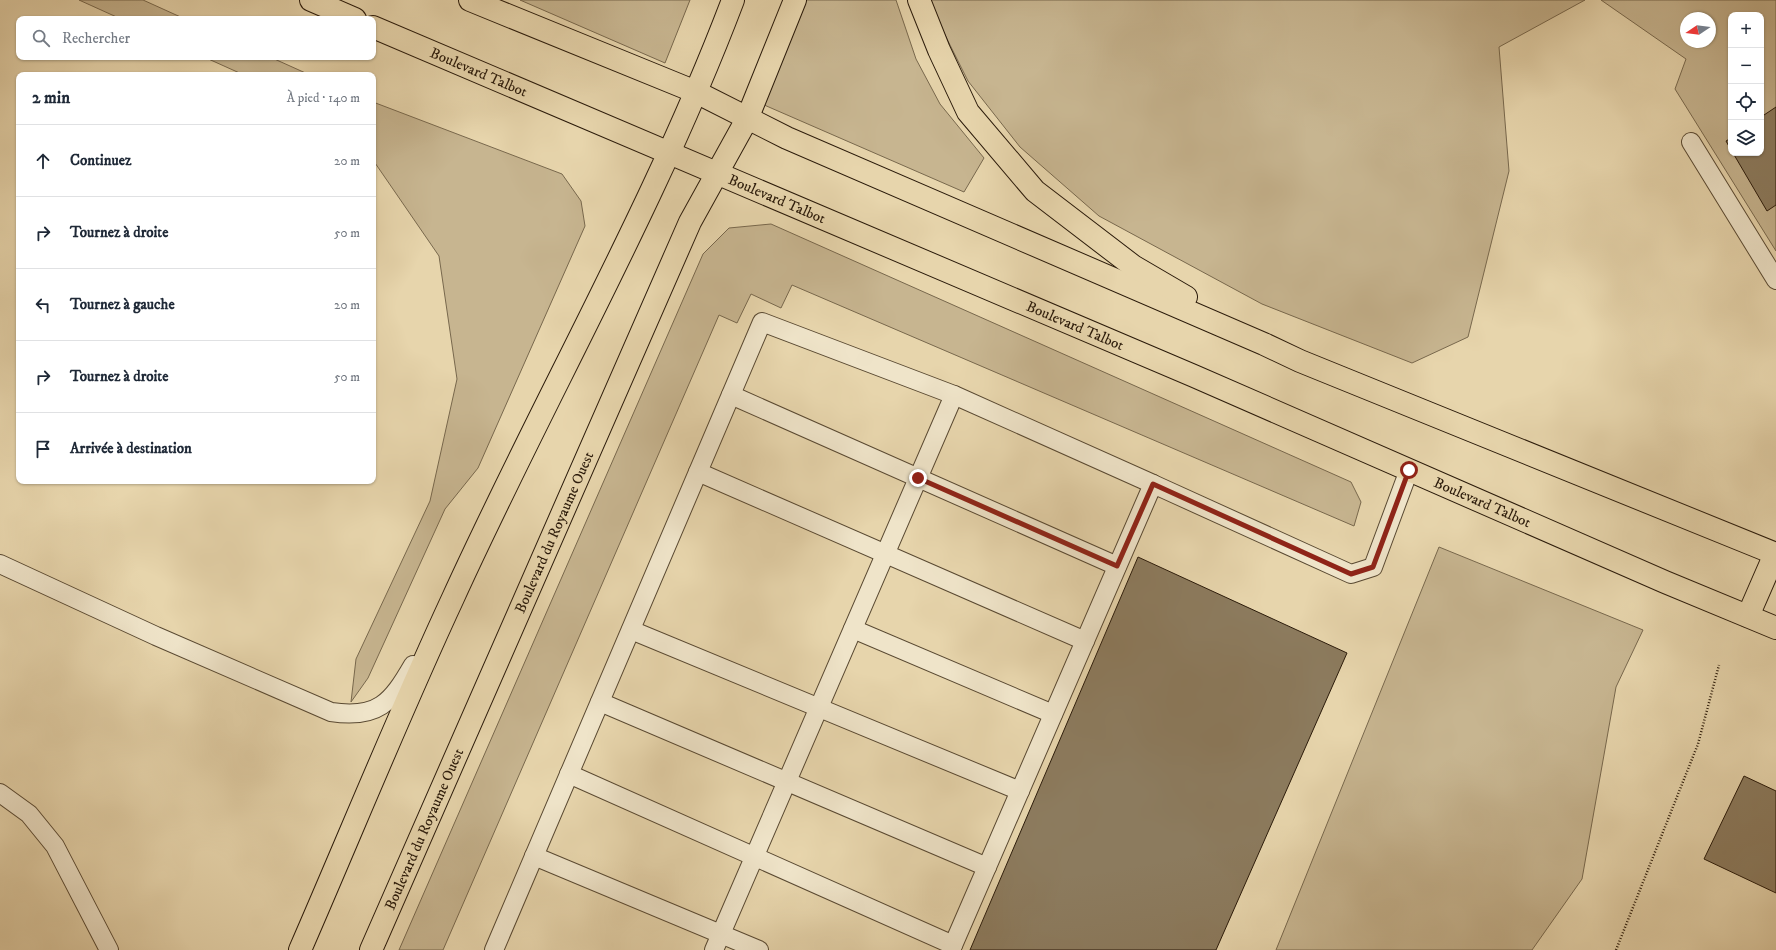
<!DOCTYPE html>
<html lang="fr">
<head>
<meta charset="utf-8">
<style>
	:root { --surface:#fff; --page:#f6f6f7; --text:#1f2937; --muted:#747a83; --line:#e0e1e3 }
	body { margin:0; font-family:"IM FELL DW Pica",serif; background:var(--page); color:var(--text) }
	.controls { position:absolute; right:12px; top:12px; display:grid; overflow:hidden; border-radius:8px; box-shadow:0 1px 3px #0004 }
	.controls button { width:36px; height:36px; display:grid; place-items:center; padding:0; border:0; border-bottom:1px solid var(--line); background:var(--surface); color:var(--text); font:20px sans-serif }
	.compass { position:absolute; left:1680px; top:12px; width:36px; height:36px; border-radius:50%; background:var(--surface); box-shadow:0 1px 3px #0004; rotate:257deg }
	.stop { position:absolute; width:12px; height:12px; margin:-9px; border:3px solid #8f2418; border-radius:50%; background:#fff }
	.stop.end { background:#8f2418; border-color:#fff; box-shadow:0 1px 4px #0008 }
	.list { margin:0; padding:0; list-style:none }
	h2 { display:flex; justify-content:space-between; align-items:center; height:52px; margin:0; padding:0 16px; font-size:17px }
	h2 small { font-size:13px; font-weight:400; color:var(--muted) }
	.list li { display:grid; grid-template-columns:26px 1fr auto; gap:12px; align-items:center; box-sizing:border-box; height:72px; padding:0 16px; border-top:1px solid var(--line) }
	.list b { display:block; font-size:15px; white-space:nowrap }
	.list em { font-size:13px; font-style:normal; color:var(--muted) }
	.icon { flex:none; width:22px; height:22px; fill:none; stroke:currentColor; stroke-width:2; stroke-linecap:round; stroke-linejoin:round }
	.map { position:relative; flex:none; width:1776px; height:950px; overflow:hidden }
	.search { position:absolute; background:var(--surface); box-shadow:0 1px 3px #0004; left:16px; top:16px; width:360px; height:44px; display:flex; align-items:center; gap:10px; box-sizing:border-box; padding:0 14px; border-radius:8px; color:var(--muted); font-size:15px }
	.panel { position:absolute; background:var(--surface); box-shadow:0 1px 3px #0004; left:16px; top:72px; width:360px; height:412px; border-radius:8px }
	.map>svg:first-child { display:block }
</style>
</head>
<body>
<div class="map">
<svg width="1776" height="950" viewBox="0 0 1776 950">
	<rect width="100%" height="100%" fill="#e7d5ac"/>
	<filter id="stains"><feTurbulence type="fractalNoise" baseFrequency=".005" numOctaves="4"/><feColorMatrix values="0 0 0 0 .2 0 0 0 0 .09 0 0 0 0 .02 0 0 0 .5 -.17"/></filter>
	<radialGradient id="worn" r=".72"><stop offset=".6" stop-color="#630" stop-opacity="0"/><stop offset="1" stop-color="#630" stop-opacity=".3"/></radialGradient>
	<g fill="#c7b590" stroke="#78684d" fill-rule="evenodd">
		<polygon points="79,0 143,0 185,19 121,19"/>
		<polygon points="520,0 690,0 665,63"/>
		<polygon points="799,0 896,0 916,59 940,104 984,158 964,192 755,101"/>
		<polygon points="931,0 1585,0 1499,47 1509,171 1468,337 1412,363 1262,304 1099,216 1020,147 968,81 934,13"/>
		<path d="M 1601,0 L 1776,0 L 1776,251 L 1675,89 L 1686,59 ZM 1731,15 L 1761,15 L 1761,153 L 1731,153 ZM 1686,18 L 1710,18 L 1710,42 L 1686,42 Z"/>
		<polygon points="204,57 270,57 310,75 244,75"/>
		<polygon points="373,102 562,174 581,201 585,226 478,468 445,509 368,678 351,702 356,659 430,501 457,379 439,256 373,160"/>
		<polygon points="771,224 1351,482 1361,502 1354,526 792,285 781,308 751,294 737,323 719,315 443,950 399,950 703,254 729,228"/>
		<polygon points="1439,547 1643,630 1616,687 1582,879 1532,950 1276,950"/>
	</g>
	<g fill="#8c7b5e" stroke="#2a1a0a">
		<polygon points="1776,107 1776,205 1767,211 1733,153 1761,153 1761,117"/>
		<polygon points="1731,138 1731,150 1726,141"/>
		<polygon points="1138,557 1347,653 1216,950 970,950"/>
		<polygon points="1744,776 1776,791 1776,893 1704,859"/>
	</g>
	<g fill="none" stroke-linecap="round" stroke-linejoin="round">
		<g stroke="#594932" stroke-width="20">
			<g id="lane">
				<polyline points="1691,142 1776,280"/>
				<polyline points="731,395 1117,566"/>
				<polyline points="698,472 1085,641"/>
				<path d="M 0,564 L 156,636 L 331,712 C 378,719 391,703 413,665"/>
				<polyline points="853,629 1053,714"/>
				<polyline points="631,630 1020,791"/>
				<polyline points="600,702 987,867"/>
				<polyline points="569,774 953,945"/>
				<polyline points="0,793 29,814 55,846 109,950"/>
				<polyline points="534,856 759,950"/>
				<polyline points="494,950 762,322 954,395 1153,484"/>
				<polyline points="714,950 954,395"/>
				<polyline points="951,950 1153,484 1351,574 1373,567 1409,470"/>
			</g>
		</g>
		<g stroke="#2a1a0a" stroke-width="24">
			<g id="primary">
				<path d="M 300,950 C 351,833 399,714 453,598 C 544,398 655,206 733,0"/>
				<path id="s1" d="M 371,950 L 690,222 L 747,119 L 795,0"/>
			</g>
		</g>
		<g stroke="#2a1a0a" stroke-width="24">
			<g id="highway">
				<polyline points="311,0 355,19"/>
				<polyline points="470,0 696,92 787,138 1264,344 1300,361 1776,554"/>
				<polyline points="919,0 939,50 968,112 1035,191 1133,266 1186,297"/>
				<path id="s2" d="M 373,27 L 1194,376 L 1665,582 L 1776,628"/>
				<polyline points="1748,616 1775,554"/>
			</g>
		</g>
		<polyline stroke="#2a1a0a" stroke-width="2.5" stroke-dasharray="1 2" stroke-linecap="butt" points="1616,950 1698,744 1719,665"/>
		<use href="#lane" stroke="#efe4c9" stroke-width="18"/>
		<use href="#primary" stroke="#e7d5ac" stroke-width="22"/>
		<use href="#highway" stroke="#e7d5ac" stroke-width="22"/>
	</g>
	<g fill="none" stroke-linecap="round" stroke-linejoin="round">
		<polyline stroke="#8f2418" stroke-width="5" points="918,478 1117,566 1153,484 1351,574 1373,567 1409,470"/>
	</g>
	<g text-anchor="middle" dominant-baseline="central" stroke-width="4" stroke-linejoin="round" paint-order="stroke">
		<g font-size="15" fill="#2a1a0a" stroke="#efe4c9">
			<text stroke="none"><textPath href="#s2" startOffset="115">Boulevard Talbot</textPath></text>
			<text stroke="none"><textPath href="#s2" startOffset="439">Boulevard Talbot</textPath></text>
			<text stroke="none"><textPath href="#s2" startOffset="763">Boulevard Talbot</textPath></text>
			<text stroke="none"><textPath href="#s2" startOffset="1207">Boulevard Talbot</textPath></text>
			<text stroke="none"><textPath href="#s1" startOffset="456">Boulevard du Royaume Ouest</textPath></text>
			<text stroke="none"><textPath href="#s1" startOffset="132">Boulevard du Royaume Ouest</textPath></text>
		</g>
	</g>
	<rect width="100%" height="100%" filter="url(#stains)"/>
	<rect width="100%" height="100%" fill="url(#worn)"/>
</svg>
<div class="controls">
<button>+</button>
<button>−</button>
<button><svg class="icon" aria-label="locate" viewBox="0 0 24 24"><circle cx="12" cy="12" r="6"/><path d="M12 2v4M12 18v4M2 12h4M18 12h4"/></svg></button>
<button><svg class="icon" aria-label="layers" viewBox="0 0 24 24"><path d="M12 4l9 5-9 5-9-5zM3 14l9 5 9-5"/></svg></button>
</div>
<svg class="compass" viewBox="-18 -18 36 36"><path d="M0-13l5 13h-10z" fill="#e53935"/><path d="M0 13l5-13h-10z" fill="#747a83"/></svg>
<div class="stop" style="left:1409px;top:470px"></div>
<div class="stop end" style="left:918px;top:478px"></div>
<div class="search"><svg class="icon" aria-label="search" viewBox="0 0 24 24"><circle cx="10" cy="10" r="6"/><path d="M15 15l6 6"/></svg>Rechercher</div>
<section class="panel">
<h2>2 min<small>À pied · 140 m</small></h2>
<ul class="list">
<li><svg class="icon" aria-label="ahead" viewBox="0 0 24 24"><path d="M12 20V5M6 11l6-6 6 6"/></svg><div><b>Continuez</b></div><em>20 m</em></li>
<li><svg class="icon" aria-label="right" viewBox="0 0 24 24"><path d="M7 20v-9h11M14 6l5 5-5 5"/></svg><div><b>Tournez à droite</b></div><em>50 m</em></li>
<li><svg class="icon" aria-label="left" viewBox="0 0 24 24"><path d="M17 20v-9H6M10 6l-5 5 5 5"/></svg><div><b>Tournez à gauche</b></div><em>20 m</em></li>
<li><svg class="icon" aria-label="right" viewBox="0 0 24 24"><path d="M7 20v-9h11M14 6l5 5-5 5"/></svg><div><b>Tournez à droite</b></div><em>50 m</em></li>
<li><svg class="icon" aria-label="arrive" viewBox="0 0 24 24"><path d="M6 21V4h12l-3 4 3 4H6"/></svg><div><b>Arrivée à destination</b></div></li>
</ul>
</section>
</div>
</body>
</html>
